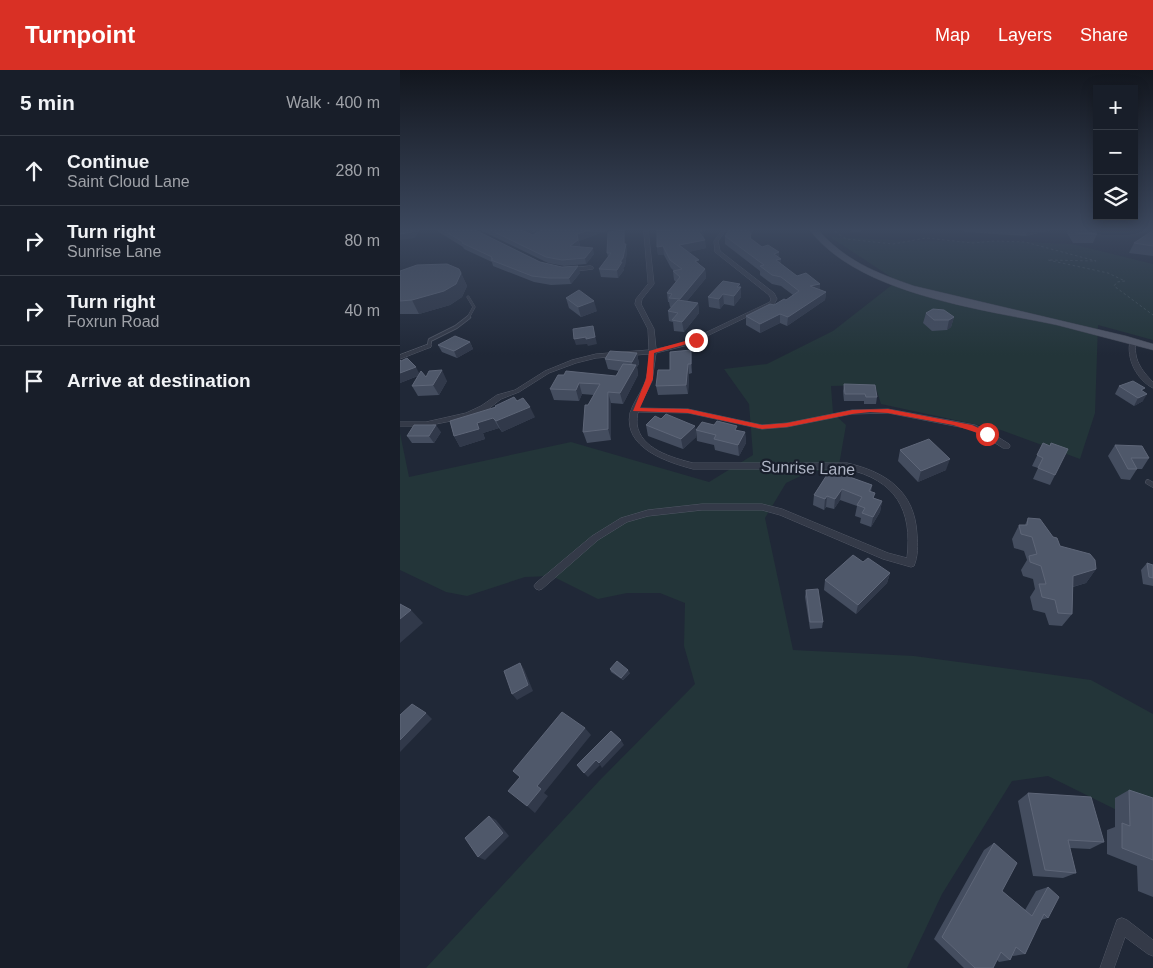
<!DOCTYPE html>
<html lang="en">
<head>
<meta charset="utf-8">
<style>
	:root { --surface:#181e29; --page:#212731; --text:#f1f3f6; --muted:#9fa2a8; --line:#363c46; --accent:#d93025 }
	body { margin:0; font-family:Arial,sans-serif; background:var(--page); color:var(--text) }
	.controls { position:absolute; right:15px; top:15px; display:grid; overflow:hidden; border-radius:0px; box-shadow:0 2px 12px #0003 }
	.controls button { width:45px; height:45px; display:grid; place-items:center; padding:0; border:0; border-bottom:1px solid var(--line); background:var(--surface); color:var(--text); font:25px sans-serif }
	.stop { position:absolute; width:15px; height:15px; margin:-11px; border:4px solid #d93025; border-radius:50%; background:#fff }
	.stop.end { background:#d93025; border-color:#fff; box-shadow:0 1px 5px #0008 }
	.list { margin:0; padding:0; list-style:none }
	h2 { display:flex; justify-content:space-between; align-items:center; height:65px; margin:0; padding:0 20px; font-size:21px }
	h2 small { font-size:16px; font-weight:400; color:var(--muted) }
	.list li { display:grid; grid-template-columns:32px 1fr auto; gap:15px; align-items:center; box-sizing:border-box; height:70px; padding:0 20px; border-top:1px solid var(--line) }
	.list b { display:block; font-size:19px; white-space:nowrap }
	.list p { margin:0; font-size:16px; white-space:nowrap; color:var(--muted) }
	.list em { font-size:16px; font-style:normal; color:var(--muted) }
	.icon { flex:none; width:28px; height:28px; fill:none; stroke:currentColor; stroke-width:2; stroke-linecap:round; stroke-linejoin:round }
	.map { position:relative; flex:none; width:753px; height:898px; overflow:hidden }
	header { display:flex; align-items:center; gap:30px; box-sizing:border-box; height:70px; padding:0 25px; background:var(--accent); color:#fff }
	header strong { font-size:24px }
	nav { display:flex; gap:28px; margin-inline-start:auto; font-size:18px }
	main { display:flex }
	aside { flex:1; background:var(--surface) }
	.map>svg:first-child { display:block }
</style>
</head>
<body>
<header>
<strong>Turnpoint</strong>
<nav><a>Map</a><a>Layers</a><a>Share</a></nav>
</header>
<main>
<aside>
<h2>5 min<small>Walk · 400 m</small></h2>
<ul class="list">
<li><svg class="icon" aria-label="ahead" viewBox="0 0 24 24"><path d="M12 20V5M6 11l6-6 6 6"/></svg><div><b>Continue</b><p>Saint Cloud Lane</p></div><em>280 m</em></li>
<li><svg class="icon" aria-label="right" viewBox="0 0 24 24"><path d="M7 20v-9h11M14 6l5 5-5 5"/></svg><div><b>Turn right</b><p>Sunrise Lane</p></div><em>80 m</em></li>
<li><svg class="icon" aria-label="right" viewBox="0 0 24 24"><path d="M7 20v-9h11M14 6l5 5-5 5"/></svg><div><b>Turn right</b><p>Foxrun Road</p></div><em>40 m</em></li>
<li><svg class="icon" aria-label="arrive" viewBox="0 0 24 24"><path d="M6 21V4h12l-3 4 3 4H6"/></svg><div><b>Arrive at destination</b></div></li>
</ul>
</aside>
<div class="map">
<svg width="753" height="898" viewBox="0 0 753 898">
	<rect width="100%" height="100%" fill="#202837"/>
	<polygon fill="#233539" points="430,167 514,171 595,171 672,174 753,194 753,270 698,255 695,343 680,389 601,360 481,334 475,315 431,316 433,343 446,355 438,401 411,401 386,413 365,448 393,580 514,586 691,610 753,644 753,758 648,706 612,711 542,824 507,898 26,898 200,710 295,614 284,576 285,533 260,523 227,523 198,529 152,506 125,507 67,526 46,522 0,500 0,363 9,407 171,372 309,412 353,385 349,334 324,299 367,294 433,261 497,211"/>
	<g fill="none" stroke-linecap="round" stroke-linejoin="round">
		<g stroke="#515765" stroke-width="3">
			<polyline id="service-far2" points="68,248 74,237 68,227"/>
		</g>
		<g stroke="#515765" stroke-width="4.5">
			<polyline id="service-far1" points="29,276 30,270 56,257 69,247"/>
		</g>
		<g stroke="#515765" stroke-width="5.5">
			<polyline id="service" points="748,412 753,415"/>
		</g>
		<g stroke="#515765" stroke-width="1">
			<g id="minor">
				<path d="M 244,159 L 248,159 L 254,214 L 242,229 L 241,234 L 254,259 L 256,279 L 284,273 L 370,232 L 371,229 L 369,225 L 315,182 L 314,171 L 323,159 L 327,159 L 318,171 L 320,181 L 374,223 L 377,229 L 374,234 L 288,275 L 256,283 L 252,311 L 239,338 L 288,339 L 362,355 L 387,353 L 452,340 L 488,339 L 575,355 L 590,362 L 609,374 L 610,376 L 609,378 L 603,378 L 584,366 L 570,359 L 488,343 L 452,344 L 387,357 L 362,359 L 288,343 L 238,342 C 237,346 237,351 237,354 C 240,379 273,388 293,393 L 447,393 C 486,402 515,421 517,465 C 518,475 518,486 514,496 L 511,497 L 483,489 L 380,445 L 362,440 L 302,440 L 248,446 L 227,452 L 198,470 L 142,519 L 139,520 L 136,519 L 134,516 L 136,513 L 192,466 L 221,448 L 248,440 L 302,434 L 362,434 L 382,439 L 488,483 L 507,488 C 513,439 495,410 447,399 L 293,399 C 267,392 223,378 230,343 C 233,333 240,324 244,315 C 248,305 249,294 249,284 L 196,288 L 176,293 L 149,303 L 119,322 L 101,329 L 87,340 L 71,347 L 26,356 L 0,356 L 0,352 L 26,352 L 66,343 L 81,336 L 97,325 L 115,320 L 145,301 L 172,290 L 196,284 L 249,280 L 248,259 L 235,234 L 236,229 L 248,214 Z"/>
				<polygon points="191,196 193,197 193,199 169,202 166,200 169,198"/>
				<path d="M 733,269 L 736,271 C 733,289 741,300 753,312 L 753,318 C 737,310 726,289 730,271 Z"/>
				<polygon points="29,274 31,275 31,277 0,289 0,285"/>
				<polygon points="722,848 727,850 753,870 753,886 748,884 725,867 714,898 700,898 717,850"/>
			</g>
		</g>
		<g stroke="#3d4351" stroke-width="1">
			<path id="primary" d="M 409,159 L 417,159 C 446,191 474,202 514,216 L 726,266 L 753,274 L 753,280 C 721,272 689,263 657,255 C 581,239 457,224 409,159 Z"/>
		</g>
		<g stroke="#405056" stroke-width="1" stroke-dasharray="2.5 2.5" stroke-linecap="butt">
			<polyline points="431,159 446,169 493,174 526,168 573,173 595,171 625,172 696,191 648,190 708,203 725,211 717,212 714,216 753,245"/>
			<polyline points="128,164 137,159"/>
		</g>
		<use href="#service-far2" stroke="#343a48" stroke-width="2.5"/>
		<use href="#service-far1" stroke="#343a48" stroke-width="3"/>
		<use href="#service" stroke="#343a48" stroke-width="4.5"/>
		<use href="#minor" fill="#343a48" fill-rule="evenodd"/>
		<use href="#primary" fill="#525868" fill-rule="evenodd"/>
	</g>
	<g fill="#444d5f">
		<polygon points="34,159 73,159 140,192 180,203 171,214 151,215 134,212 93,196 92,192 64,179 63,177"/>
		<polygon points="78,159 119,159 133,165 143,159 211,159 179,171 180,176 179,177 194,184 186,194 164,196 148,193"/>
		<polygon points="265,159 316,159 303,161 304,168 306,178 288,182 299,194 305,199 306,208 287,231 298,233 299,243 284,262 274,261 273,252 269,251 268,241 271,237 270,237 269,232 268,232 267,223 276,212 274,210 273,201 274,201 271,198 264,185 258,185 257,177 266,160"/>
		<polygon points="330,159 354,159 351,163 351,169 362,177 379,182 379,187 381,194 397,206 420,214 420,220 426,222 425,230 387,256 380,253 360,263 346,255 346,246 386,230 393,225 381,216 372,214 360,205 360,201 325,174 325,166"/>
		<polygon points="451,159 461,159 461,162 452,162"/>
		<polygon points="561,159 655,159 626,166 565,162"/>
		<polygon points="669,159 694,159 697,164 693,173 673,173 667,163"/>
		<polygon points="224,160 225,168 225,174 227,181 225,196 223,198 224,200 218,208 201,207 199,199 208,187 207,183"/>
		<polygon points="753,161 753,186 729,183 734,173"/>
		<polygon points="0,201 61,203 67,216 62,227 50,235 19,244 0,244"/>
		<polygon points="340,214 341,227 334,236 324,234 320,239 309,237 308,227"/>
		<polygon points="166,228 197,241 181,247 169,238"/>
		<polygon points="526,243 554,247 551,257 547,260 532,261 523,253"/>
		<polygon points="70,272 73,279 57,288 42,282 38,275"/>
		<polygon points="291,280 292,303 289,304 288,324 258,325 256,316"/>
		<polygon points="237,283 239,294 237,297 238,305 223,334 211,333 211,370 187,373 183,362 188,335 194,325 182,324 179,331 154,330 150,319 216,306 219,301 208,299 205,289"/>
		<polygon points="0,290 19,303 26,307 47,311 39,325 18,326 12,316 18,306 0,313"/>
		<polygon points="444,314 477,327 476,334 464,334 464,331 444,331 443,321"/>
		<polygon points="719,316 743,322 743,331 734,336 715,324"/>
		<polygon points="135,347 102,362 99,358 83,363 85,369 60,377 54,366 50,351"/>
		<polygon points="261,349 295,356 296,367 283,379 248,366 246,355"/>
		<polygon points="296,360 345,362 346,373 339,386 315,380 314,375 297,371"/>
		<polygon points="41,362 34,373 12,373 7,366"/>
		<polygon points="643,373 655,405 650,415 633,409 638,398 632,396"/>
		<polygon points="715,375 749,388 742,399 737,399 730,410 721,409 708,386"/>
		<polygon points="500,380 546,400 518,412 498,391"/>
		<polygon points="430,400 472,415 471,422 474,428 482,431 480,442 471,457 460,453 461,448 455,446 457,436 440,430 434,439 426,437 424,440 413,435 414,425"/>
		<polygon points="628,448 660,476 696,499 686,513 673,517 672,544 662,556 649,555 645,543 633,540 630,527 635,519 633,509 623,506 621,500 627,490 624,481 614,478 612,469 619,455 625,455"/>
		<polygon points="463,492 490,503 487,513 456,544 424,520 425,510"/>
		<polygon points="747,493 753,495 753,516 743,514 741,500"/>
		<polygon points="406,520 423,552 422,558 410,559 405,527"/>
		<polygon points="210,599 230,603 223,610 211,602"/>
		<polygon points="729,720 753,728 753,827 738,821 737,796 707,784 707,760 715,757 715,728"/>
		<polygon points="628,723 704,772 690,779 670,778 676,803 663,808 633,806 618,731"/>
		<polygon points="594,773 602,821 625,840 636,821 648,817 648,848 641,850 625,884 613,886 612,885 610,890 599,892 597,890 593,898 564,898 534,869 584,780"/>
	</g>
	<g fill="#31394a">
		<polygon points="14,159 21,159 15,168 0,170 0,164"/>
		<polygon points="193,159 211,159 179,171 177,164"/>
		<polygon points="303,159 316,159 303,161 304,168 299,162"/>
		<polygon points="347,159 354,159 346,168 345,160"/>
		<polygon points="628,159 655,159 626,166"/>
		<polygon points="224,160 225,168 225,176 226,174 227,181 225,196 223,198 224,200 218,208 217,200 220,192 224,174"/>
		<polygon points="178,170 180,176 172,183 170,176"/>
		<polygon points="305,170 306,178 280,184 279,175"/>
		<polygon points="263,176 264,185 258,185 257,177"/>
		<polygon points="193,178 194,184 186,194 185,188"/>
		<polygon points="379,182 379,189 381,189 381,197 374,192 374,184"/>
		<polygon points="178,196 180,203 171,214 169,208"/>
		<polygon points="305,199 306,208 281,238 280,229"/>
		<polygon points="61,203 67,216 62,227 50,235 19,244 12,230"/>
		<polygon points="340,214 341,227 334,236 334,226 337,217"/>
		<polygon points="420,214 420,222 410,216"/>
		<polygon points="426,222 425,230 387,256 388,247"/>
		<polygon points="323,224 324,234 320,239 319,229"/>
		<polygon points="194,231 197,241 181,247 178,237"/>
		<polygon points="298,233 299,243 284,262 282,252"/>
		<polygon points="380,244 380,253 360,263 360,254"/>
		<polygon points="554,247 551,257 547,260 549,250"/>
		<polygon points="193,256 197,274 188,276 187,274 176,275 174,269"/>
		<polygon points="70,272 73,279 57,288 54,281"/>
		<polygon points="291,280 292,290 292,303 291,294"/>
		<polygon points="237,283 239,294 237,297 238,305 223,334 220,323 233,300 232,292"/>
		<polygon points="288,294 289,304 288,324 286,315"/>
		<polygon points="16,297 20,305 0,313 0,303"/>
		<polygon points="42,300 47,311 39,325 33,315"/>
		<polygon points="179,313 182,324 179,331 176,320"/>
		<polygon points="208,322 211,333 211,370 208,359"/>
		<polygon points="747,324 743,331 734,336 738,328"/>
		<polygon points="130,337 135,347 102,362 96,351"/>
		<polygon points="93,348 99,358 83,363 85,369 60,377 54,366 77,353"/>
		<polygon points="36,355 41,362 34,373 29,366"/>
		<polygon points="295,356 296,367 283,379 281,369"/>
		<polygon points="345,362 346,373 339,386 338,375"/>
		<polygon points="550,389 546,400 518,412 521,401"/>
		<polygon points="442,419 440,430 434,439 435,429"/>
		<polygon points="427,426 426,437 424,440 425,429"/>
		<polygon points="482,431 480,442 471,457 473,447"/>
		<polygon points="696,499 686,513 664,519 673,506"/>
		<polygon points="490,503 487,513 456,544 458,535"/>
		<polygon points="11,540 23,553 0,573 0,549"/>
		<polygon points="120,593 124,599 133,621 117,630 112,624"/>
		<polygon points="228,600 230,603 223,610 221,608"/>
		<polygon points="26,643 32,649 0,682 0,670"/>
		<polygon points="185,658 191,665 144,723 148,726 135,743 127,736 137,716"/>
		<polygon points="221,670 224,675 202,698 199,693"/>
		<polygon points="196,690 200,695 188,707 184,703"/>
		<polygon points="89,746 96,750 109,766 85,790 78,787"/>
	</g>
	<g fill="#4f586a" stroke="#5e6678">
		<polygon points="0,159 14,159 12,162 0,164"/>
		<polygon points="41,159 73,159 140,192 162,197 178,196 169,208 149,208 132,206 91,190 93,189 91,188 92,187 62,173 63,172"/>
		<polygon points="88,159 119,159 133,165 143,159 193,159 177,164 178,170 170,176 193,178 185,188 162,190 146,187"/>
		<polygon points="269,159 303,159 299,162 305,170 279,175 299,190 295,191 305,199 280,229 269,228 272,224 267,223 280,207 273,201 282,199 270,190 263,176 257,177 257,160 269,160"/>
		<polygon points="330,159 347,159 345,160 351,163 350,168 362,177 368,175 379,182 374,184 381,189 376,190 397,206 406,203 420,214 410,216 426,222 388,247 380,244 360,254 346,246 370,234 374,235 384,229 386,230 399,221 381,207 372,205 360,196 364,195 325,166"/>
		<polygon points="674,159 694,159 697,164 676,163"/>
		<polygon points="224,160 224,174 226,174 223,188 220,192 222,192 217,200 199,199 211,183 207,183 208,162"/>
		<polygon points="752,161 753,161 753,176 734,173"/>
		<polygon points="47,194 59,199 61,203 56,214 44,221 12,230 0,231 0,201 17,195"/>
		<polygon points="323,211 340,214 337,217 341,217 334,226 323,224 319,229 308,227"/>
		<polygon points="179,220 194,231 178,237 166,228"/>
		<polygon points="278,230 298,233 282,252 272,250 278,243 268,241"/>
		<polygon points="533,239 544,240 554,247 549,250 534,250 526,243"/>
		<polygon points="193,256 195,267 186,269 186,267 174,269 173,259"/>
		<polygon points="55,266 70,272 54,281 38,275"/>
		<polygon points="291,280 291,294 288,294 286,315 256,316 258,300 270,300 270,282"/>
		<polygon points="210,281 237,283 232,292 205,289"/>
		<polygon points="7,288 16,297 0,303 0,290 1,291"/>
		<polygon points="223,294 236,295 220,323 208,322 208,359 183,362 185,335 188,335 200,314 179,313 176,320 150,319 158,305 164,305 166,301 216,306"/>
		<polygon points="42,300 33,315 12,316 21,301 26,307 29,301"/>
		<polygon points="733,311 745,318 741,320 747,324 738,328 719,316"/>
		<polygon points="444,314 475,315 477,327 466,327 465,324 445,324"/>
		<polygon points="114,327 117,331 123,328 130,337 96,351 93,348 77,353 79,359 54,366 50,351 96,337 95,336"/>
		<polygon points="266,344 295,356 281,369 246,355 255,346 261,349"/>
		<polygon points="317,351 337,356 335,360 345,362 338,375 314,369 316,365 296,360 302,352 314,355"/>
		<polygon points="14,355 36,355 29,366 7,366"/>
		<polygon points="529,369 550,389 521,401 500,380"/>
		<polygon points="643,373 650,376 651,373 668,379 655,405 638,398 643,388 637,385"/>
		<polygon points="715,375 742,376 749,388 731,388 737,399 728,399"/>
		<polygon points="430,400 472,415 469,421 475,423 473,428 482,431 473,447 462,443 465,438 457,435 462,427 442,419 435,429 427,426 425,429 414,425"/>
		<polygon points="628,448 640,449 653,467 657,468 660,476 690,484 695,490 696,499 673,506 672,544 658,543 655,530 642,527 639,514 646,514 641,496 630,492 629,486 637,484 632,467 621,464 619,455 627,455"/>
		<polygon points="453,485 463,492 468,488 490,503 458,535 425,510"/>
		<polygon points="747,493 753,495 753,508 749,507"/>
		<polygon points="418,519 423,552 410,552 406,520"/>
		<polygon points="0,534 11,540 0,549"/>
		<polygon points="217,591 228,600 221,608 210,599"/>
		<polygon points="120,593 128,615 112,624 104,601"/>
		<polygon points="12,634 26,643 0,670 0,645"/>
		<polygon points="162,642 185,658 137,716 141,719 127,736 108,721 120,707 113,701"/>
		<polygon points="211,661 221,670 199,693 196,690 184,703 177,695"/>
		<polygon points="729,720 753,728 753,790 722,778 722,753 730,756"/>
		<polygon points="628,723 691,727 704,772 668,770 676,803 645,800"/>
		<polygon points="89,746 103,763 78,787 65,768"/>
		<polygon points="594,773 617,793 602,821 632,846 648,817 659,827 648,848 644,844 625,884 616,877 610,890 601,882 593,898 575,898 542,867"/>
	</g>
	<linearGradient id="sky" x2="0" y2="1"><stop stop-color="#12161e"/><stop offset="0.56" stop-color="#3c485e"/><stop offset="1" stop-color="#3c485e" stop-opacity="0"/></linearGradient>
	<rect width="753" height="285" fill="url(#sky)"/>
	<polygon fill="#d93025" points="296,268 298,271 254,283 253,309 240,338 288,339 362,355 387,353 452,340 488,339 572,355 591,364 587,366 553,355 488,343 470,342 452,344 387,357 362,359 288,343 233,341 246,309 249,281"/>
	<g text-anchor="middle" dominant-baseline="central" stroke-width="4.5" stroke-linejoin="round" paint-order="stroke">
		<g font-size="16" fill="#aeb4c4" stroke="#191f2c">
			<text transform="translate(408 398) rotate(2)">Sunrise Lane</text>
		</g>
	</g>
</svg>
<div class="controls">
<button>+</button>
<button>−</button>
<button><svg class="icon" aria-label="layers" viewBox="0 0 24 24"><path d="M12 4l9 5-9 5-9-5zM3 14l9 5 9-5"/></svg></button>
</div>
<div class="stop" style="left:587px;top:364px"></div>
<div class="stop end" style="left:296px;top:270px"></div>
</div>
</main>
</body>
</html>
